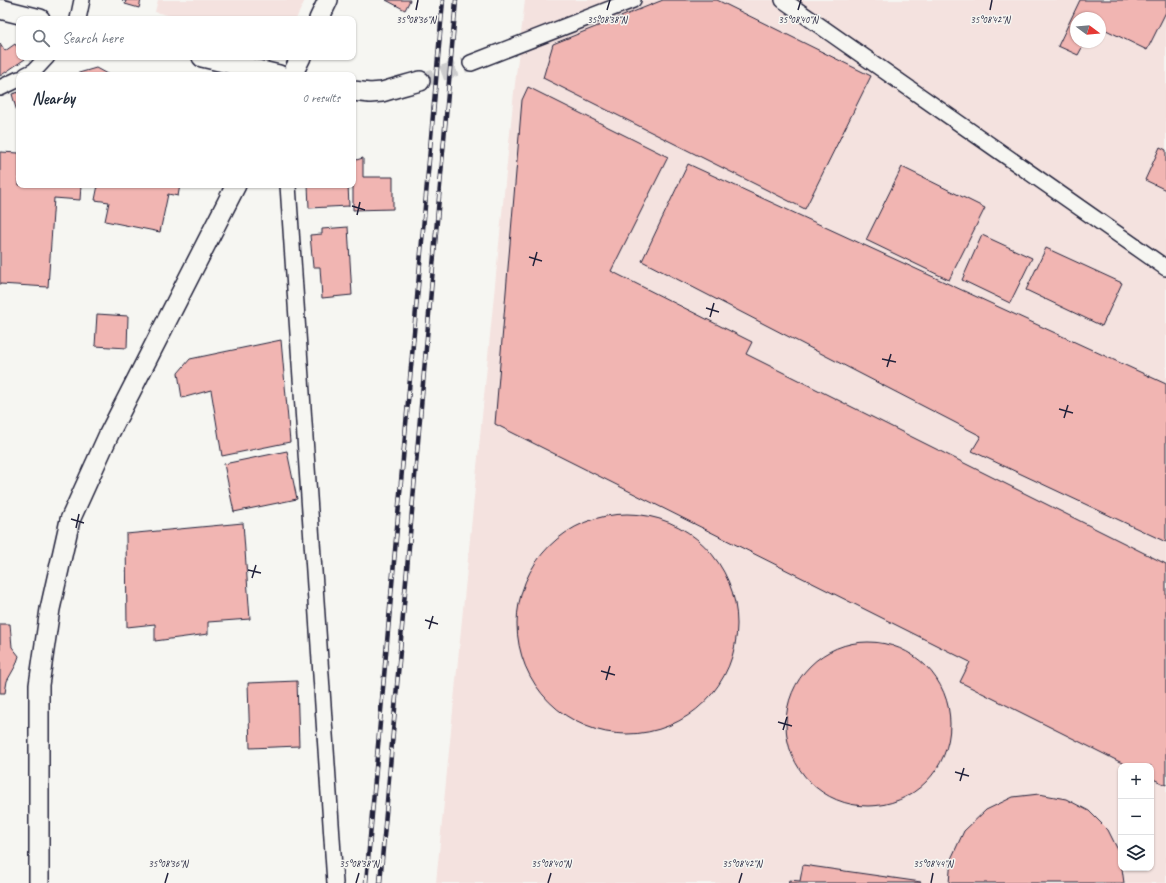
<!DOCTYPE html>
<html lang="en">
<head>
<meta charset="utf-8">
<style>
	:root { --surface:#fff; --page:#f6f6f7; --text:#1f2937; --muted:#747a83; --line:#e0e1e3 }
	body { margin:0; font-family:Caveat,sans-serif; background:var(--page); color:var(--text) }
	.controls { position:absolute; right:12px; bottom:12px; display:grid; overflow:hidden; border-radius:8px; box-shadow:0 1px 3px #0004 }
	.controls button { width:36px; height:36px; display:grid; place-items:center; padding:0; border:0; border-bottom:1px solid var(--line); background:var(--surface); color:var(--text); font:20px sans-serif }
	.compass { position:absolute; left:1070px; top:12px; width:36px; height:36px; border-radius:50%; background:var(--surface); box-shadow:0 1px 3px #0004; rotate:106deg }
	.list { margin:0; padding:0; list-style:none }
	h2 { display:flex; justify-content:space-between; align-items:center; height:52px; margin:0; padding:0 16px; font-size:17px }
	h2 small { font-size:13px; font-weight:400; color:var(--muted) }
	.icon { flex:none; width:22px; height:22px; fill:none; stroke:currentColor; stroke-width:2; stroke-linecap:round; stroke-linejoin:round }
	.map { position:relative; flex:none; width:1166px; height:883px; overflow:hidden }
	.search { position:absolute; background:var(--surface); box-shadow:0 1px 3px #0004; left:16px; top:16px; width:340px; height:44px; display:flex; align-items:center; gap:10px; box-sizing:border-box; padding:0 14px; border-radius:8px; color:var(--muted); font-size:15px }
	.panel { position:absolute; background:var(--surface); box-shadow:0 1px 3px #0004; left:16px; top:72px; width:340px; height:116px; border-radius:8px }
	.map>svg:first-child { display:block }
</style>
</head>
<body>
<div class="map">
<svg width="1166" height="883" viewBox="0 0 1166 883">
	<rect width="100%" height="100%" fill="#f6f6f2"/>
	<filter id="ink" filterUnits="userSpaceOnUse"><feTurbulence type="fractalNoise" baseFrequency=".025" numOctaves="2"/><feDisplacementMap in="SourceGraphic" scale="8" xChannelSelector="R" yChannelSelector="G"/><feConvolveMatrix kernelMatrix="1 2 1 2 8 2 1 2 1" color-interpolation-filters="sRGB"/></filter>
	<g filter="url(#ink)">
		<g fill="#f4e2df" fill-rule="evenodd">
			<polygon points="158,0 305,0 296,19 184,19 155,12"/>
			<path d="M 525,0 L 1166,0 L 1166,883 L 436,883 L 514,92 ZM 1076,18 L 1100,18 L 1100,42 L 1076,42 ZM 1121,766 L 1151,766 L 1151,868 L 1121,868 Z"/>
		</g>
		<g fill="#f1b5b2" stroke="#22223b">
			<polygon points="122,0 141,0 139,8 125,4 126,1"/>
			<polygon points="386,0 410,0 405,10"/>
			<polygon points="663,0 717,0 871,76 805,209 543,78 553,44"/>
			<polygon points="1080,0 1166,0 1166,12 1147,50 1100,27 1100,18 1076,18 1076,42 1085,42 1078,55 1058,46"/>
			<polygon points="0,43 5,51 15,44 19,50 19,57 24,57 25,59 0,76"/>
			<polygon points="96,68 109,75 72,75"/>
			<polygon points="528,87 668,157 611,271 752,342 746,354 1166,564 1166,785 1151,778 1151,766 1128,766 960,682 970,662 495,424 522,100"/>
			<polygon points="19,92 19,119 12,94"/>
			<polygon points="1160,147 1166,150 1166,190 1145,180"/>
			<polygon points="0,152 19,153 19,185 81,185 80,200 54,198 48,287 0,284"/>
			<polygon points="363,158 363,177 393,177 393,209 353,210 353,161"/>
			<polygon points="688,164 1166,384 1166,542 972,451 981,436 642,261"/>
			<polygon points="902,167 985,208 949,280 866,240"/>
			<polygon points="98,185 180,185 178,196 168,194 160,232 105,221 109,202 95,200"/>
			<polygon points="308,185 348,185 349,206 309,208"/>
			<polygon points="348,227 352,295 322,298 320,267 313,267 310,235 322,234 322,229"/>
			<polygon points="982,235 1032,258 1010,303 962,280"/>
			<polygon points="1046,248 1122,283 1102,326 1026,290"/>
			<polygon points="97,314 128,316 127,348 95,346"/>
			<polygon points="281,340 290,442 222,456 211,390 182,398 178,373 190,359"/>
			<polygon points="287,451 297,499 234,512 224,464"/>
			<circle cx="627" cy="624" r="110"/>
			<polygon points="243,523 250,619 208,622 208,634 155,641 155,624 127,627 126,534"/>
			<polygon points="0,624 10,624 12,647 19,656 16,665 7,681 5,693 0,693"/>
			<circle cx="868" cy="724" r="82"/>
			<polygon points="297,681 299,746 250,748 248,683"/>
			<polygon points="1039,794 1066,799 1089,811 1108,830 1120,854 1124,883 949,883 951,859 964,831 986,810 1013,797"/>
			<polygon points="803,865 921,882 921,883 788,883 789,880 800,881"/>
		</g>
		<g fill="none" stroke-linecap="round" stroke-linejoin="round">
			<polyline stroke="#cccccd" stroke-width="15" stroke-dasharray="15 8" stroke-linecap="butt" points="420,81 471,63"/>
			<g stroke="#22223b" stroke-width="18">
				<g id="minor">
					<polyline points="783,0 1166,268"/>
					<polyline points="78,19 82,0"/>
					<polyline points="471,63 633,0"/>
					<polyline points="26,75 34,71 47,57"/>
					<polyline points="0,88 19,79"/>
					<polyline points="288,185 335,883"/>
				</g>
			</g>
			<g stroke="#22223b" stroke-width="22">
				<g id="tertiary">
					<polyline points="0,9 40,19"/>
					<polyline points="319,19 328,0"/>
					<polyline points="202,57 279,75"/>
					<polyline points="292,75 301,57"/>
					<polyline points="353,91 370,93 382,92 402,86 420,81"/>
					<polyline points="39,883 39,685 50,609 70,520 109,434 236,185"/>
				</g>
			</g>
			<use href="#minor" stroke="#f6f6f2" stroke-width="15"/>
			<use href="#tertiary" stroke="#f6f6f2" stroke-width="19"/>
			<g stroke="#22223b" stroke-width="4.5">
				<g id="rail">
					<polyline points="366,883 443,0"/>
					<polyline points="380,883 456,0"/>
				</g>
			</g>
			<use href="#rail" stroke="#f6f6f2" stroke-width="3" stroke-dasharray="9" stroke-linecap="butt"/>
		</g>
	</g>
	<path fill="none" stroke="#22223b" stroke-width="1.5" d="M 416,10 L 418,0M 607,10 L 610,0M 798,10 L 801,0M 990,10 L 992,0M 352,206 L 365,210M 357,215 L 360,202M 529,257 L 542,261M 533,266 L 537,252M 706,308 L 719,312M 710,317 L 714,303M 882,359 L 896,362M 887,367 L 891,354M 1059,409 L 1073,413M 1064,418 L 1068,405M 71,519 L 84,523M 76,528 L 79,514M 248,570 L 261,573M 252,578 L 256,565M 425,620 L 438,624M 429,629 L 433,616M 601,671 L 615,675M 606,680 L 610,666M 778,722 L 792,726M 783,730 L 787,717M 955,772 L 969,776M 960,781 L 964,768M 165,883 L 168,873M 356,883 L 359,873M 548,883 L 551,873M 739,883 L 742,873M 931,883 L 933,873"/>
	<g font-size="10" text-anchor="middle" fill="#22223b" stroke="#f6f6f2" stroke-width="3" stroke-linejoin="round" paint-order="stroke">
		<text x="416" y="23">35°08'36"N</text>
		<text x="607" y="23">35°08'38"N</text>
		<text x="798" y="23">35°08'40"N</text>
		<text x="990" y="23">35°08'42"N</text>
		<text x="168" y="867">35°08'36"N</text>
		<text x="359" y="867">35°08'38"N</text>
		<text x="551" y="867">35°08'40"N</text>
		<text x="742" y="867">35°08'42"N</text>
		<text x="933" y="867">35°08'44"N</text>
	</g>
</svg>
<div class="controls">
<button>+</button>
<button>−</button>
<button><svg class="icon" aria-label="layers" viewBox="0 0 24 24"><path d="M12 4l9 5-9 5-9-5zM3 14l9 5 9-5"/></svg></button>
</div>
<svg class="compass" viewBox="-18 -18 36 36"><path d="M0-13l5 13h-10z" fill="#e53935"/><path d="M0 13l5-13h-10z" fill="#747a83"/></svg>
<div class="search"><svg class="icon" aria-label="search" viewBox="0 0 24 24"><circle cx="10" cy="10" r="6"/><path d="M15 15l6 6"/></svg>Search here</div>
<section class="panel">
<h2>Nearby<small>0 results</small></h2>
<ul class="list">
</ul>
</section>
</div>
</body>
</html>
